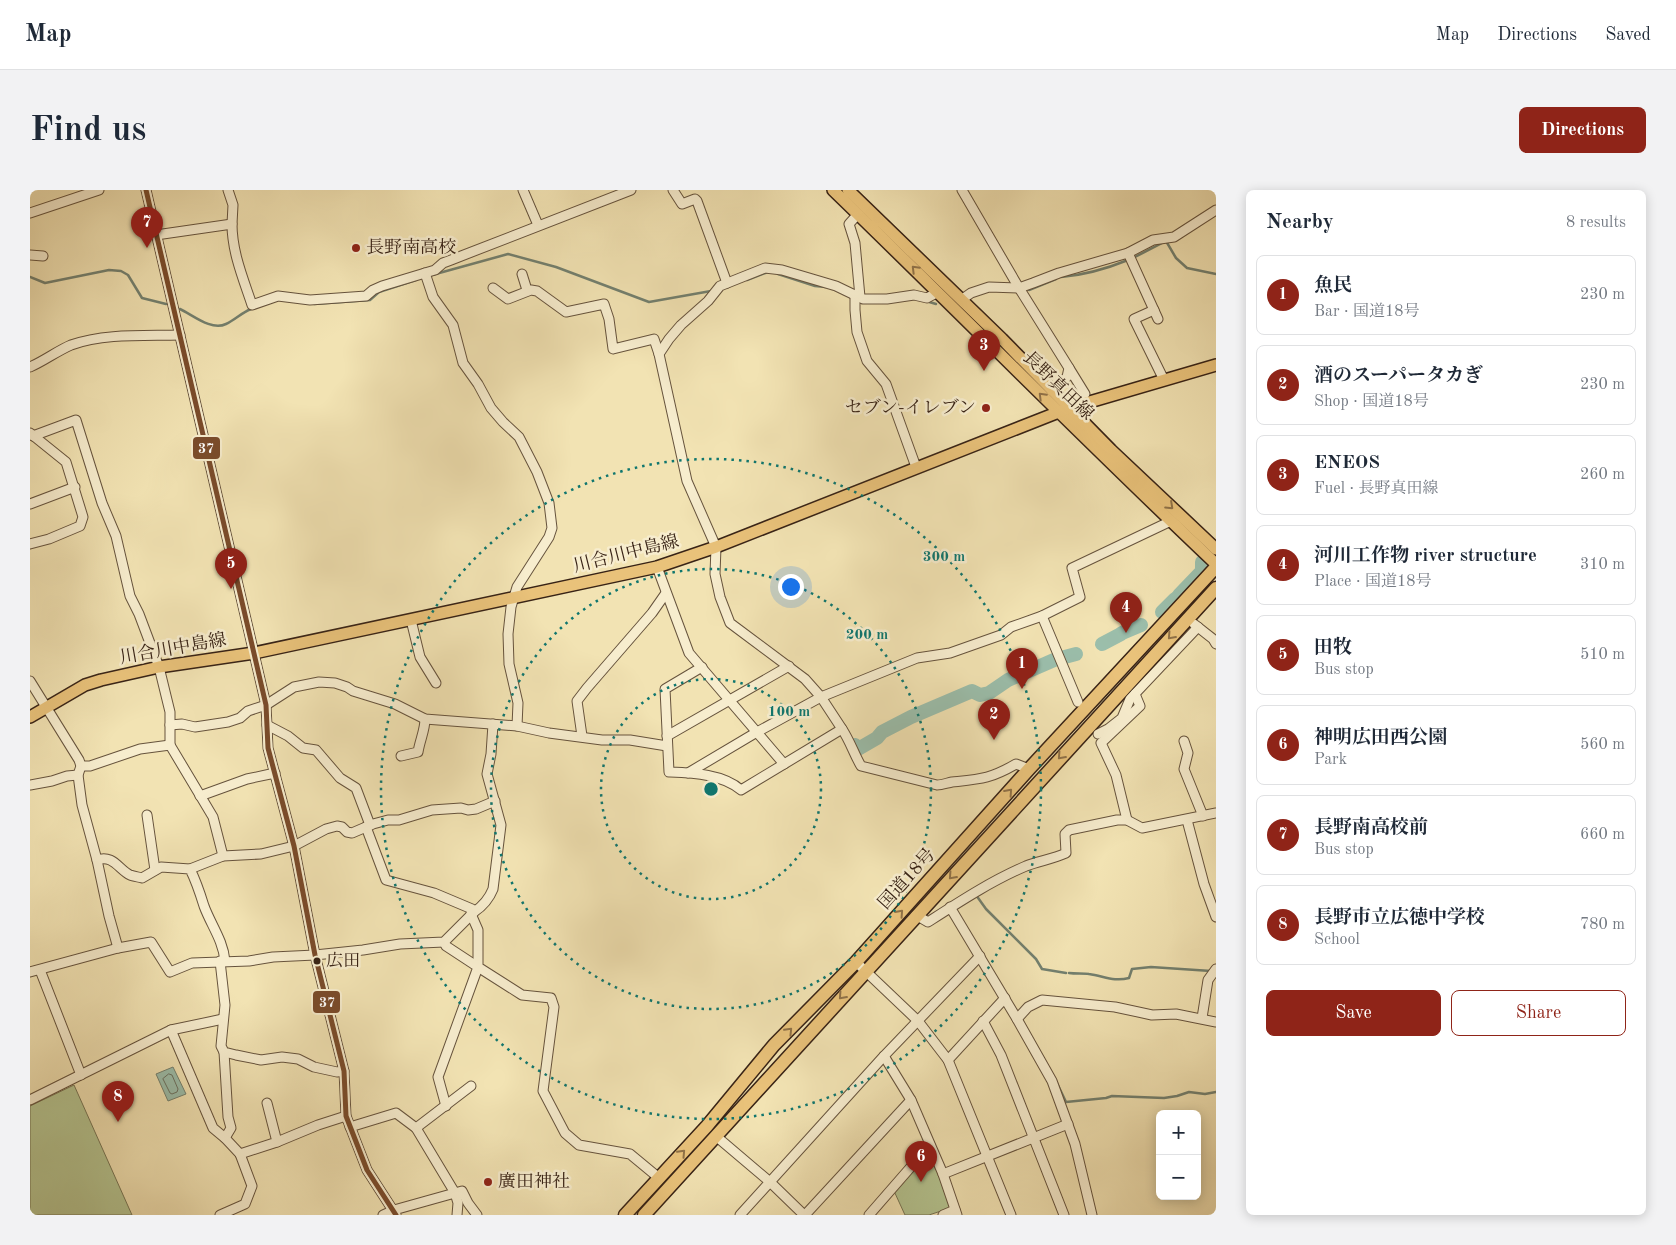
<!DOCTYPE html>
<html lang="en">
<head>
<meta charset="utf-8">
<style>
	:root { --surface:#fff; --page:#f2f2f3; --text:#1f2937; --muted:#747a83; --line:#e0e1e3; --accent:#8f2418 }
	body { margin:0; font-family:"Old Standard TT","Noto Serif JP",serif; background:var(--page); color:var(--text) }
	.controls { position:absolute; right:15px; bottom:15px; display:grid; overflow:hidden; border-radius:8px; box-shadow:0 2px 12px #0003 }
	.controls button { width:45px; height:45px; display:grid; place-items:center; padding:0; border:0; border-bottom:1px solid var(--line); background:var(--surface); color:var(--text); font:25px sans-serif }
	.you { position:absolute; left:760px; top:396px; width:18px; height:18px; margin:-12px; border:4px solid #fff; border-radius:50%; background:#1a73e8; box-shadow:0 0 0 8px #1a73e833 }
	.badge { display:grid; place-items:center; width:32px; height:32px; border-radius:50%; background:var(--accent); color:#fff; font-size:16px; font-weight:700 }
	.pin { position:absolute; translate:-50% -41px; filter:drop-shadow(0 1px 2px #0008) }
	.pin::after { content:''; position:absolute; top:26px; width:18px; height:15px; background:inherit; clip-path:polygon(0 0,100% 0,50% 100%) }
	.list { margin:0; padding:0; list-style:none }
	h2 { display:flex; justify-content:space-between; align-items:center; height:65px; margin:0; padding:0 20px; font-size:21px }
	h2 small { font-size:16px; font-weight:400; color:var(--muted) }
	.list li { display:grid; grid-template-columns:32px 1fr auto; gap:15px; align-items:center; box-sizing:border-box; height:80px; margin:0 10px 10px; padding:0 10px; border:1px solid var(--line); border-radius:8px }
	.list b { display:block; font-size:19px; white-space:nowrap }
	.list p { margin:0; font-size:16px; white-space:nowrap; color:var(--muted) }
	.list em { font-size:16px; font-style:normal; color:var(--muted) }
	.actions { display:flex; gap:10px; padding:15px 20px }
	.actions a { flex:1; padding:11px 0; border:1px solid var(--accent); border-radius:8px; text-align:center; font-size:18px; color:var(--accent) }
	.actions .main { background:var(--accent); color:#fff }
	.map { position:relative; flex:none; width:1186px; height:1025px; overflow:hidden; border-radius:8px }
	header { display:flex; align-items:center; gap:30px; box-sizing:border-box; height:70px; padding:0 25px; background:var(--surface); border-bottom:1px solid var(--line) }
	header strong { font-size:24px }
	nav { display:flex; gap:28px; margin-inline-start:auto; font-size:18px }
	.intro { display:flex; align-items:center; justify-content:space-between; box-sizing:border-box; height:120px; padding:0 30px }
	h1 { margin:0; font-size:35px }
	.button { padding:12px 22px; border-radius:8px; background:var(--accent); color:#fff; font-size:18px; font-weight:700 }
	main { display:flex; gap:30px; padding:0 30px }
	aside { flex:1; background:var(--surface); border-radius:8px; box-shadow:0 2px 12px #0003 }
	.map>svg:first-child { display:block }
</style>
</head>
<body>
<header>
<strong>Map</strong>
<nav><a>Map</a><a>Directions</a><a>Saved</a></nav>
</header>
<div class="intro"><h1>Find us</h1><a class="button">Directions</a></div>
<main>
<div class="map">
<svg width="1186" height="1025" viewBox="0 0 1186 1025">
	<rect width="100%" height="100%" fill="#f2e3b3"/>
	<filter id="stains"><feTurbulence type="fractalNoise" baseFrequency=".004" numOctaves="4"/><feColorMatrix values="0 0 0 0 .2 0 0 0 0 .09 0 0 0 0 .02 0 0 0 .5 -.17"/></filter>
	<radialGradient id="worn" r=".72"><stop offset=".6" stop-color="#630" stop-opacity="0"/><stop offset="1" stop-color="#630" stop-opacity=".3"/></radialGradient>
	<g fill="#b5c591" stroke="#767454">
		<polygon points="44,895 102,1025 0,1025 0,916"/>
		<polygon points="898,962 908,983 920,1018 899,1025 875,1025 864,1001"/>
	</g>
	<polygon fill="#9bbeab" stroke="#73806f" points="143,877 156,904 138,911 126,884"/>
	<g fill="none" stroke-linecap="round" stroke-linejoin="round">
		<polygon stroke="#6a7060" stroke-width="1" points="139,884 142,885 148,899 147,902 142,904 140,903 133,889"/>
		<g stroke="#73806f" stroke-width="2.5">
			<polyline points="1103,68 1136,51 1146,68 1157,78 1186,84"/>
			<polyline points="748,84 785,96 796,97"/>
			<polyline points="402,85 478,64 526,77 619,112 681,101"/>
			<polyline points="0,87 15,93 79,80 91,81 98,85 112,108 136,114"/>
			<path d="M 1031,87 C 1054,85 1076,79 1098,70"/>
			<polyline points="717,90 738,82"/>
			<polyline points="999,100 1026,89"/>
			<polyline points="896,111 906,114"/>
			<polyline points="284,114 340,110 349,102 386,90"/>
			<path d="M 150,119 C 163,125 181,141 196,134 C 205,130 211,123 221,119"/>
			<polyline points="946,705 956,719 1006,769 1012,779 1036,783"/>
			<path d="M 1039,783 C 1046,784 1053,783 1059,784 C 1074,786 1084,792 1099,788 L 1102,779 L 1121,777 L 1181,781"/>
			<polyline points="1026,891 1036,912 1076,908 1082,906 1134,908 1147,906 1159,902 1175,904 1186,902"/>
		</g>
		<g stroke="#9bbeab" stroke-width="14">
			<polyline points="1149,405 1172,381 1172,372"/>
			<polyline points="1132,422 1145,409"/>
			<polyline points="1092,443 1111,435"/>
			<polyline points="1072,454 1091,444"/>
			<polyline points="1031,468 1046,464"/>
			<polyline points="825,555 828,559 847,548 852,542 881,527 942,501 950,505 959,503 978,490 1024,470"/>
		</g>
		<g stroke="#66533d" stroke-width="11">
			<g id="minor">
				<polyline points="116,0 236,515 238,558 264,656 285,765 314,881 316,926 337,980 366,1025"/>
				<polyline points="198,0 203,15 202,34"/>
				<polyline points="493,0 508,35"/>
				<polyline points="643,0 652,14 665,9 667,11 697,93"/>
				<polyline points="932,0 989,98 1039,178 1037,187 1022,201"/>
				<polyline points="0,23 69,0"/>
				<polyline points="828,24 819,34 825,53 830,107"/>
				<path d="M 126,45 L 202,34 C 202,62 213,88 222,115 L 248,106 L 280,110 L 336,106 L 343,100 L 352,96 L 405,80 L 413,73 L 421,70 L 601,0"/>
				<polyline points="1098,63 1128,129"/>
				<polyline points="0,65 13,66"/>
				<polyline points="395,83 403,107 423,135 433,173 448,194 461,218 473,232 489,247 507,282 519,313 522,338 519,347 487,397 481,417 478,444 479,474 488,513 487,536"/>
				<polyline points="492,84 497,100"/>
				<polyline points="463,98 478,109 501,100 507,101 536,122 574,114 579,129 583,159 624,149 629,164"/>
				<polyline points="825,105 825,120 827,142 837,171 856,194 886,277"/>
				<polyline points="931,110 941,103 959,97 989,98 1003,93 1029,83 1098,63 1123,50 1144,47 1186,20"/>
				<polyline points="1124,120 1104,129 1134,190"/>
				<path d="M 0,177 C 14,171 27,161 41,155 C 75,143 115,146 150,145"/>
				<polyline points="1039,178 1055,204"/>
				<polyline points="0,243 36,272 53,327 50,336 19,349 0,354"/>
				<polyline points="3,246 46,230 72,313 86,346 100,406 109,424 129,477 140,522 140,555"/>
				<polyline points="0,314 45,297"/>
				<polyline points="627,377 659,463 754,574"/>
				<polyline points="1012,426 1048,512"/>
				<polyline points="381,430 390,467 406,493"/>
				<polyline points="1164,434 1183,449 1186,454"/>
				<path d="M 672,477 L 635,499 L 639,582 C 663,583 693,584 711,600 L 812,539 L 791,507 L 775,489 L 700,433 L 690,407 L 685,384 L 686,357 L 657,291 L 629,164 L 639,149 L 651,135 L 678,111 L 690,96 L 735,78 L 752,80 L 806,96 L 833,109 L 857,109 L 884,105 L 897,108 L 908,102"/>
				<polyline points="0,491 49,570 51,576 48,585 52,615 67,670 79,726 88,758"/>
				<polyline points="140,535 152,534 165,537 198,532 210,528 218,521 236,515 264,497 289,492 305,493 317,497 323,501 365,514 395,529 487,536 519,543 572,550 600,550 637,556"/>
				<polyline points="237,535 258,546 273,558 286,560 310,588 326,598 340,635"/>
				<path d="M 812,539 C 820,551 824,564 831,576 L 907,595 C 912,595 917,593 922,592 C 951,589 960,589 986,574 L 999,579"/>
				<polyline points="1068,544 1078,539 1092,528 1100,509 1168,437"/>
				<polyline points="552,546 547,511 557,498 622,423 636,403"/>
				<polyline points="637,546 759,476"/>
				<polyline points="1154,551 1158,563 1154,579 1173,626"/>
				<path d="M 371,566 L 388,562 C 390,550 395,540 395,529"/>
				<polyline points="51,576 60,576 110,559 140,555 183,627 193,666"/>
				<polyline points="658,583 727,542 791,507 887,468 920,463 971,445 981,437 1012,426 1050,407 1042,378 1141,331"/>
				<polyline points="0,595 22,591 37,586 48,585"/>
				<polyline points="170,606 217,589 245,583"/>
				<polyline points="117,625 125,680"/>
				<polyline points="1097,630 1086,585 1071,553 1110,516 1105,504"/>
				<polyline points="1157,630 1174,694 1186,727"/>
				<path d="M 67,670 C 83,664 89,680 100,685 C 103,686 108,687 112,688 L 131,677 L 160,679 C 166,691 170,703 174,716 C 181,735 193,750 195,771"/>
				<polyline points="160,679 193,666 231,664 264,656 296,639 307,636 312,637 317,642 322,643 343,634 358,630 369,630 402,620 431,618 438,620 446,619 465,611"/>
				<polyline points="920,717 987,829 1022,891 1045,954 1062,1025"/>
				<path d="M 444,722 C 453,716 459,709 463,699 L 471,635 L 457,584 L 461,564 L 463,534"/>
				<polyline points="441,724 448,740 448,777 492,805 521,808 524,817 513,901 535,943 549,955 600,964 629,988"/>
				<path d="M 886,725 L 898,732 C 929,712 961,691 996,676 C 1009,671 1023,669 1036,663 L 1035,644 L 1039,640 L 1087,630 L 1097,630 L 1112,638 L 1186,623"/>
				<polyline points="414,752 416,756 448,777 408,887 416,916"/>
				<polyline points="190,771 195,815 191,856 194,862 206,865 231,870 252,867 268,869 284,877 307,882 314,881"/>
				<polyline points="826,772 888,831 918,870 981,1025"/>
				<polyline points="10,780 51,885"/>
				<polyline points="0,782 88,758 121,752 140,782 162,773 219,771 243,767 285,765 333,760 370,754 414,752 444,722 442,719 404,703 356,690 336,637"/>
				<polyline points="1172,828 1178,790 1186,779"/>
				<polyline points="987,829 998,817 1012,810 1085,817 1122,825 1146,824 1186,832"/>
				<polyline points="953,831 971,865 1034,1025"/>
				<polyline points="141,840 193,829"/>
				<polyline points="194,862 198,927 201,938 195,948"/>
				<polyline points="854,866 881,910 913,984 927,1025"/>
				<polyline points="918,870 975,808"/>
				<polyline points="0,910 141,840 183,938 195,948 210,964 222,996 215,1014 190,1025"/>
				<polyline points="320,937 366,923 386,938 425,1003 428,1013 427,1025"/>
				<polyline points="386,938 441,896"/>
				<polyline points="687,947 740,992 774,1025"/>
				<polyline points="247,952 288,935 316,926"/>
				<polyline points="210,964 247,952 237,913"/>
				<polyline points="913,984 1038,934"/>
				<polyline points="353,1025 364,1020 432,1001 438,1013 447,1025"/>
				<polyline points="710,1025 854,866 950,766"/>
				<polyline points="775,1025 881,910"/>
				<polyline points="839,1025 900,955"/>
				<polyline points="913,1025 925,1020"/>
			</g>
		</g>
		<g stroke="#382316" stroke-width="14">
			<g id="major">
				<path d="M 803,0 C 931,124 1056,251 1186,374"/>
				<polyline points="818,0 972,149 1081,260 1186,359"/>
				<polyline points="0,527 55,495 71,490 129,477 224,463 627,377 686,357 1039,218 1186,175"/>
			</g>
		</g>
		<g stroke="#382316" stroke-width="15">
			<g id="highway">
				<polyline points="595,1025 677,936 744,855 826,772 999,579 1186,377"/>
				<polyline points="614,1025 1186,398"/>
			</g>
		</g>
		<use href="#minor" stroke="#f7edce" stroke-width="9"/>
		<use href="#major" stroke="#e9c27a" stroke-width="11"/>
		<use href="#highway" stroke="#e9c27a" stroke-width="12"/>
		<g stroke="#f7edce" stroke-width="9">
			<polyline id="bus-1" points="116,0 236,515 238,558 264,656 285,765 314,881 316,926 337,980 366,1025"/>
		</g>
		<use href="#bus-1" stroke="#7a4b2a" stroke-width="5"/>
	</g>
	<defs><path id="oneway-chevron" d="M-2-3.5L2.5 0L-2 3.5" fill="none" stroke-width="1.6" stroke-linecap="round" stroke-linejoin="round" transform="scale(1.25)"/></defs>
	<g stroke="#907248">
		<use href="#oneway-chevron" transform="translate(885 79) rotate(-135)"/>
		<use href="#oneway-chevron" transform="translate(1012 206) rotate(-135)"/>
		<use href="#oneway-chevron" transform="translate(1140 316) rotate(43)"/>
		<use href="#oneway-chevron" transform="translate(1141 446) rotate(132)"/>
		<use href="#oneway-chevron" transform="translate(1031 566) rotate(132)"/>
		<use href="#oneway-chevron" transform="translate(979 602) rotate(-48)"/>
		<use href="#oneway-chevron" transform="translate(922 686) rotate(132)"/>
		<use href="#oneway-chevron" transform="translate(870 723) rotate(-48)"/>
		<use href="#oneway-chevron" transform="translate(812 806) rotate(132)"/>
		<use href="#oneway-chevron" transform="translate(759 841) rotate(-46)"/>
		<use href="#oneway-chevron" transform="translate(652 963) rotate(-47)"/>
	</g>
	<g fill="none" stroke="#0f766e" stroke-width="2.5" stroke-dasharray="2.5 5">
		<circle cx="681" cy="599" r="110"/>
		<circle cx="681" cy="599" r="220"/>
		<circle cx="681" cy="599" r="330"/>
	</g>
	<g fill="#8f2418" stroke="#f7edce" stroke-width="2">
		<circle cx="326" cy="58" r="5"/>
		<circle cx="956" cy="218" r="5"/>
		<circle cx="458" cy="992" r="5"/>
	</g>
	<circle fill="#382316" stroke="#f7edce" stroke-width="2" cx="287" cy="771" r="4.5"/>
	<g text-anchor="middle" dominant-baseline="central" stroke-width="5" stroke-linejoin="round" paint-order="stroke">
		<g font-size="17" fill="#382316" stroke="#f7edce" text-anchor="start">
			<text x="296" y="771">広田</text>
		</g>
		<g font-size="18" fill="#382316" stroke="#f7edce" text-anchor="start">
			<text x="336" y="58">長野南高校</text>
			<text x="946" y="218" text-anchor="end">セブン-イレブン</text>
			<text x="468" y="992">廣田神社</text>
		</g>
		<g font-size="18" fill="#382316" stroke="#f7edce">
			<text transform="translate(1028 196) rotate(44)">長野真田線</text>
			<text transform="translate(596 364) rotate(-14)">川合川中島線</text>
			<text transform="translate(143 459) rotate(-10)">川合川中島線</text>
			<text transform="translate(877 689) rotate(-48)">国道18号</text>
		</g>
	</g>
	<circle cx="681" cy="599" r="8" fill="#0f766e" stroke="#f7edce" stroke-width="2.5"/>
	<g font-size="15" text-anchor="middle" font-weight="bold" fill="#0f766e" stroke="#f7edce" stroke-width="5" stroke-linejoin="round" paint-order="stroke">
		<text x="914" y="371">300 m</text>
		<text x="837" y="449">200 m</text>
		<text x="759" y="526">100 m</text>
	</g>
	<g stroke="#f7edce" stroke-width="2">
		<rect x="162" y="246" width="29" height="24" rx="5" fill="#7a4b2a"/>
		<rect x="282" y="800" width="29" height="24" rx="5" fill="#7a4b2a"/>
	</g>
	<g font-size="14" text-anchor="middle" font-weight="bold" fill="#fff">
		<text x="176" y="263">37</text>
		<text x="297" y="817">37</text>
	</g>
	<rect width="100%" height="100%" filter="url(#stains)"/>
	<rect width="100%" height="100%" fill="url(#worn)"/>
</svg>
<div class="controls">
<button>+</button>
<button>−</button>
</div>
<div class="you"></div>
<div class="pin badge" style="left:992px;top:499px">1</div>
<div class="pin badge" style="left:964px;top:550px">2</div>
<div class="pin badge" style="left:954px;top:181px">3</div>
<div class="pin badge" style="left:1096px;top:443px">4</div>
<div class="pin badge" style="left:201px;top:399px">5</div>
<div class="pin badge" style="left:891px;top:992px">6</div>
<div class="pin badge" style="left:117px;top:58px">7</div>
<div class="pin badge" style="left:88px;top:932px">8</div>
</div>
<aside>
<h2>Nearby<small>8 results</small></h2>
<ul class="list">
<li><span class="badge">1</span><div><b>魚民</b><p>Bar · 国道18号</p></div><em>230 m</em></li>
<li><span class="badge">2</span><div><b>酒のスーパータカぎ</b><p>Shop · 国道18号</p></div><em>230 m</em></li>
<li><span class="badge">3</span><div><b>ENEOS</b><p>Fuel · 長野真田線</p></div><em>260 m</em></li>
<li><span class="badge">4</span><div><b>河川工作物 river structure</b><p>Place · 国道18号</p></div><em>310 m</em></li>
<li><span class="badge">5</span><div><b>田牧</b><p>Bus stop</p></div><em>510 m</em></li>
<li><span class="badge">6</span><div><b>神明広田西公園</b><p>Park</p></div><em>560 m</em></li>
<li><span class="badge">7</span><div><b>長野南高校前</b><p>Bus stop</p></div><em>660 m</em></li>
<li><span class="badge">8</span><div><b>長野市立広徳中学校</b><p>School</p></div><em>780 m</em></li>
</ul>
<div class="actions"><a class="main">Save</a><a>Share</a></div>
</aside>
</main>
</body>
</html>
